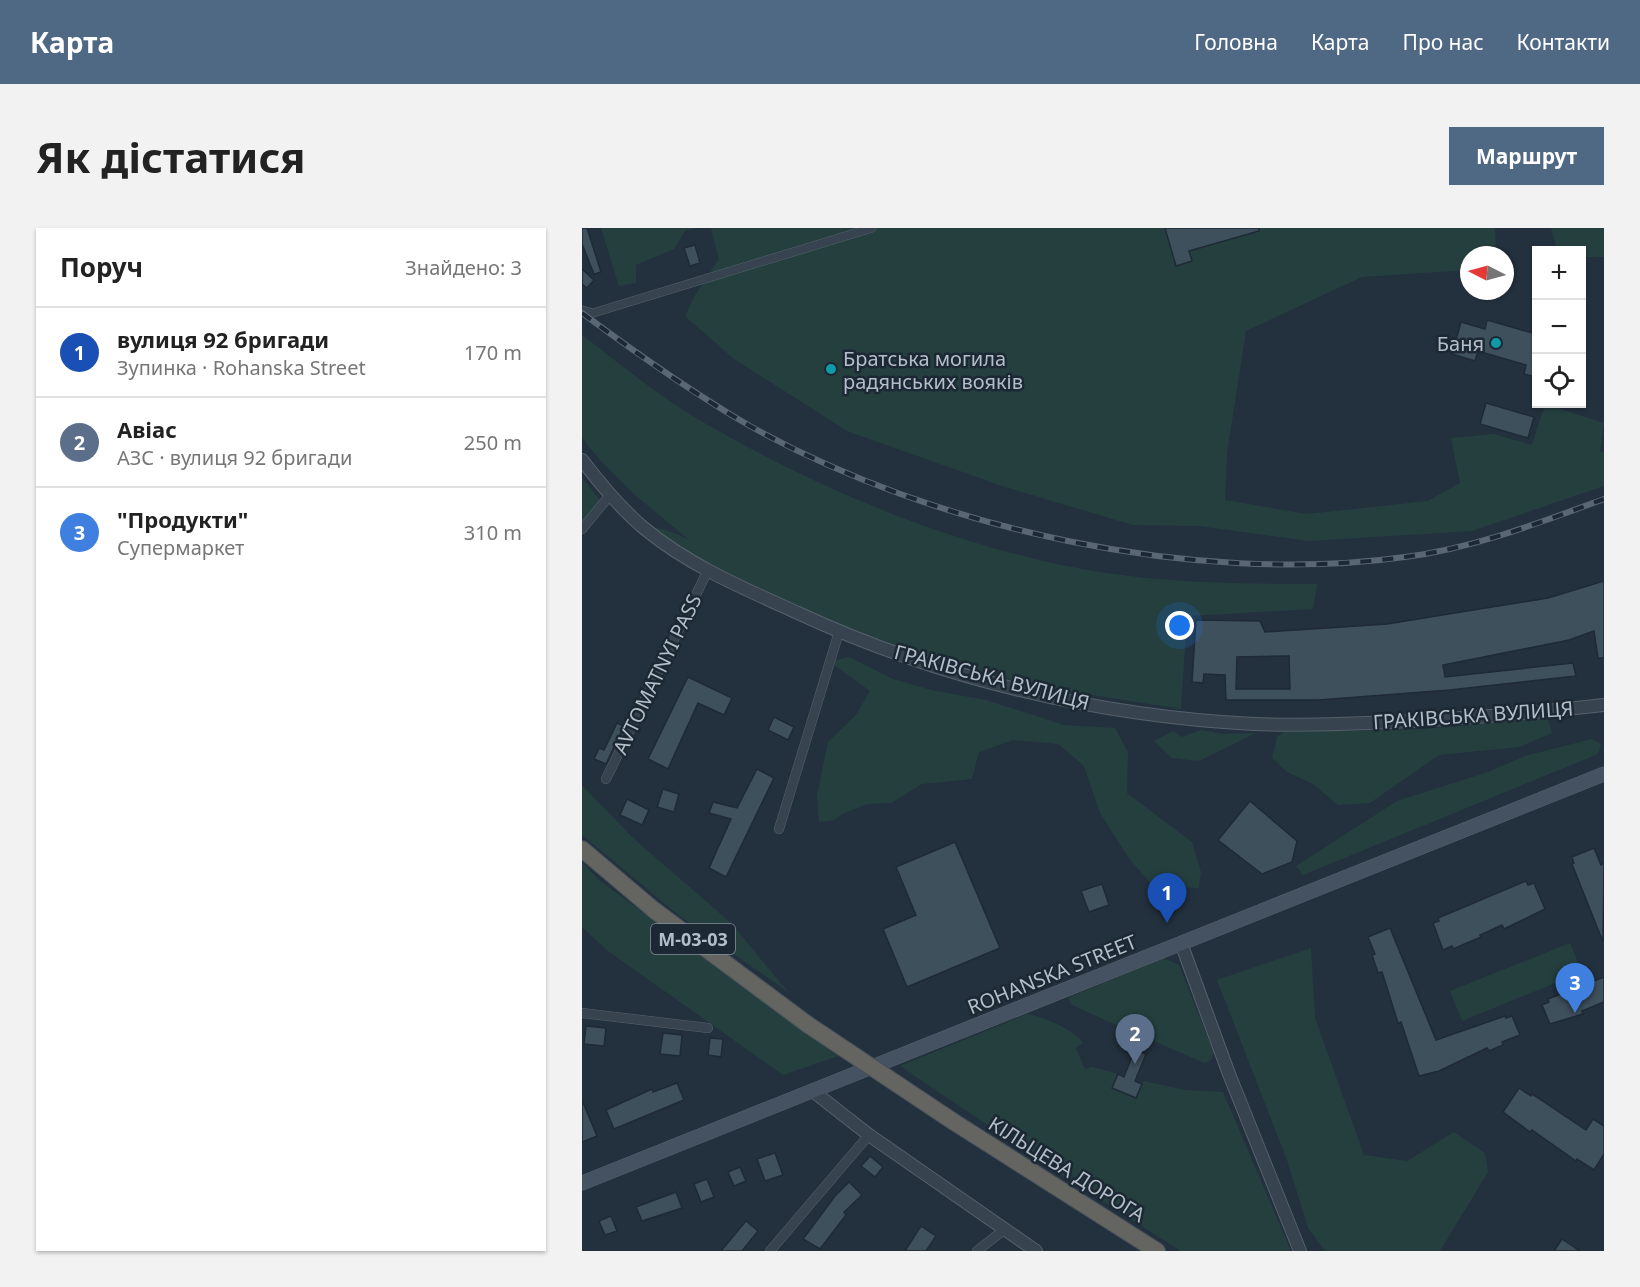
<!DOCTYPE html>
<html lang="uk">
<head>
<meta charset="utf-8">
<style>
	:root { --surface:#fff; --page:#f2f2f2; --text:#222; --muted:#767676; --line:#e0e0e0; --accent:#4f6884 }
	body { margin:0; font-family:"Noto Sans",sans-serif; background:var(--page); color:var(--text) }
	.controls { position:absolute; right:18px; top:18px; display:grid; overflow:hidden; border-radius:0px; box-shadow:0 2px 4px #0004 }
	.controls button { width:54px; height:54px; display:grid; place-items:center; padding:0; border:0; border-bottom:2px solid var(--line); background:var(--surface); color:var(--text); font:30px sans-serif }
	.compass { position:absolute; left:878px; top:18px; width:54px; height:54px; border-radius:50%; background:var(--surface); box-shadow:0 2px 4px #0004; rotate:276deg }
	.you { position:absolute; left:598px; top:398px; width:21px; height:21px; margin:-15px; border:4px solid #fff; border-radius:50%; background:#1a73e8; box-shadow:0 0 0 9px #1a73e833 }
	.badge { display:grid; place-items:center; width:39px; height:39px; border-radius:50%; background:var(--accent); color:#fff; font-size:20px; font-weight:700 }
	.pin { position:absolute; translate:-50% -50px; filter:drop-shadow(0 2px 3px #0008) }
	.pin::after { content:''; position:absolute; top:32px; width:21px; height:18px; background:inherit; clip-path:polygon(0 0,100% 0,50% 100%) }
	.list { margin:0; padding:0; list-style:none }
	h2 { display:flex; justify-content:space-between; align-items:center; height:78px; margin:0; padding:0 24px; font-size:26px }
	h2 small { font-size:20px; font-weight:400; color:var(--muted) }
	.list li { display:grid; grid-template-columns:39px 1fr auto; gap:18px; align-items:center; box-sizing:border-box; height:90px; padding:0 24px; border-top:2px solid var(--line) }
	.list b { display:block; font-size:22px; white-space:nowrap }
	.list p { margin:0; font-size:20px; white-space:nowrap; color:var(--muted) }
	.list em { font-size:20px; font-style:normal; color:var(--muted) }
	.icon { flex:none; width:33px; height:33px; fill:none; stroke:currentColor; stroke-width:2; stroke-linecap:round; stroke-linejoin:round }
	.map { position:relative; flex:none; width:1022px; height:1023px; overflow:hidden; border-radius:0px }
	header { display:flex; align-items:center; gap:36px; box-sizing:border-box; height:84px; padding:0 30px; background:var(--accent); color:#fff }
	header strong { font-size:28px }
	nav { display:flex; gap:33px; margin-inline-start:auto; font-size:21px }
	.intro { display:flex; align-items:center; justify-content:space-between; box-sizing:border-box; height:144px; padding:0 36px }
	h1 { margin:0; font-size:42px }
	.button { padding:15px 27px; border-radius:0px; background:var(--accent); color:#fff; font-size:21px; font-weight:700 }
	main { display:flex; gap:36px; padding:0 36px }
	aside { flex:1; background:var(--surface); border-radius:0px; box-shadow:0 2px 4px #0004 }
	.map>svg:first-child { display:block }
</style>
</head>
<body>
<header>
<strong>Карта</strong>
<nav><a>Головна</a><a>Карта</a><a>Про нас</a><a>Контакти</a></nav>
</header>
<div class="intro"><h1>Як дістатися</h1><a class="button">Маршрут</a></div>
<main>
<aside>
<h2>Поруч<small>Знайдено: 3</small></h2>
<ul class="list">
<li><span class="badge" style="background:#1a4fb4">1</span><div><b>вулиця 92 бригади</b><p>Зупинка · Rohanska Street</p></div><em>170 m</em></li>
<li><span class="badge" style="background:#5c6f8a">2</span><div><b>Авіас</b><p>АЗС · вулиця 92 бригади</p></div><em>250 m</em></li>
<li><span class="badge" style="background:#3f7fe0">3</span><div><b>&quot;Продукти&quot;</b><p>Супермаркет</p></div><em>310 m</em></li>
</ul>
</aside>
<div class="map">
<svg width="1022" height="1023" viewBox="0 0 1022 1023">
	<rect width="100%" height="100%" fill="#23313e"/>
	<g fill="#253f3f">
		<polygon points="19,0 113,0 103,3 92,21 54,37 54,55 37,58"/>
		<polygon points="129,0 913,0 914,27 887,27 887,42 780,49 664,103 645,225 643,272 725,286 846,273 878,255 869,210 912,206 950,217 963,176 1022,195 1018,224 1022,223 1022,258 890,303 727,313 617,298 551,297 420,258 265,203 152,131 103,88 112,69 137,31"/>
		<polygon points="969,0 1022,0 1022,29 1000,29 999,22 975,22"/>
		<path d="M 0,107 C 37,135 74,166 114,190 C 232,259 360,314 495,340 C 573,355 655,356 735,356 L 731,381 L 605,388 L 599,481 L 484,463 L 408,447 L 321,422 L 244,394 L 100,325 L 64,299 L 82,301 L 106,311 L 52,266 L 18,232 L 0,210 Z"/>
		<polygon points="0,249 21,276 0,298"/>
		<polygon points="267,429 311,451 349,462 404,472 482,497 533,500 546,524 545,565 610,614 619,644 617,660 571,658 546,629 518,585 502,538 476,516 431,512 397,524 390,551 340,556 309,575 286,576 262,585 252,592 237,594 235,567 246,514 274,487 288,463 248,434"/>
		<polygon points="966,490 970,505 937,519 857,527 788,575 756,577 731,556 705,544 690,530 695,509 702,504 843,501"/>
		<polygon points="619,502 641,506 674,505 617,533 590,530 572,513 591,503 599,509"/>
		<polygon points="1010,511 1019,516 1016,526 721,647 714,638 815,573 906,544 943,528"/>
		<polygon points="0,557 51,610 149,695 206,764 100,690 0,607"/>
		<polygon points="0,634 17,652 256,828 201,847 26,723 0,699"/>
		<polygon points="988,715 1000,744 880,793 868,763"/>
		<polygon points="729,720 733,790 782,927 825,933 872,904 903,925 906,944 858,1023 743,1023 726,1000 705,932 635,752"/>
		<polygon points="581,730 597,737 632,825 629,832 623,835 557,807 546,808 543,801 490,777 486,770"/>
		<path d="M 445,786 C 463,790 490,800 501,815 L 494,820 L 503,841 L 511,839 L 536,846 L 530,860 L 554,870 L 562,853 L 603,862 L 641,864 L 709,1023 L 599,1023 L 487,952 L 318,838 Z"/>
	</g>
	<g fill="#3f505d" stroke="#1e2a35" stroke-width="1.5" fill-rule="evenodd">
		<polygon points="0,0 5,0 19,44 12,46 0,16"/>
		<polygon points="583,0 677,0 677,3 607,23 610,33 594,38"/>
		<polygon points="113,17 118,35 108,38 102,20"/>
		<polygon points="0,41 12,52 5,60 0,56"/>
		<polygon points="905,92 954,106 954,149 942,146 944,137 896,123 893,133 870,126 879,94 903,101"/>
		<polygon points="904,175 952,189 946,210 898,196"/>
		<path d="M 1022,353 L 1022,430 L 1016,430 L 1012,403 L 987,412 L 861,437 L 863,449 L 991,435 L 994,448 L 868,462 L 736,472 L 644,472 L 643,447 L 622,446 L 621,455 L 610,454 L 614,392 L 678,393 L 683,404 L 805,396 L 966,370 ZM 707,428 L 708,461 L 654,461 L 655,429 Z"/>
		<polygon points="106,449 150,470 142,487 116,475 86,541 66,531"/>
		<polygon points="192,489 212,499 206,512 186,502"/>
		<polygon points="35,495 42,498 24,536 12,531 17,520 22,522"/>
		<polygon points="175,541 192,550 144,649 127,640 149,591 127,585 131,574 155,580"/>
		<polygon points="81,561 97,566 92,584 75,579"/>
		<polygon points="45,571 67,582 60,597 38,587"/>
		<polygon points="668,573 715,613 710,634 680,646 636,612"/>
		<polygon points="373,614 418,720 325,759 301,701 334,687 314,639"/>
		<polygon points="1012,620 1019,637 1022,635 1021,714 990,636 992,635 990,629"/>
		<polygon points="944,653 946,657 952,655 963,681 922,701 920,697 898,707 899,709 871,721 870,718 861,722 851,695 857,693 856,690"/>
		<polygon points="520,656 527,677 507,684 499,663"/>
		<polygon points="808,700 854,812 923,788 924,790 930,788 938,807 920,814 921,817 907,823 905,820 857,843 837,848 819,794 816,795 800,744 796,745 790,727 793,726 786,709"/>
		<polygon points="1022,749 1022,774 1000,783 1001,786 968,796 960,777 967,774 966,771"/>
		<polygon points="4,798 24,800 22,818 2,816"/>
		<polygon points="81,805 100,807 98,828 78,826"/>
		<polygon points="128,810 141,811 139,829 126,827"/>
		<polygon points="553,821 564,826 553,853 560,856 554,870 530,860 536,846 542,849"/>
		<polygon points="95,855 102,872 32,901 24,882 70,861 71,864"/>
		<polygon points="937,860 949,868 950,866 1004,902 1011,891 1022,898 1022,926 1012,942 995,931 994,933 950,902 948,904 921,884"/>
		<polygon points="0,872 15,908 0,914"/>
		<polygon points="193,925 201,947 183,953 175,931"/>
		<polygon points="288,928 301,939 293,949 279,938"/>
		<polygon points="158,939 164,953 152,958 146,944"/>
		<polygon points="125,951 132,969 119,974 112,956"/>
		<polygon points="267,954 280,967 262,984 264,987 238,1021 221,1011 253,968"/>
		<polygon points="94,964 100,980 60,993 54,979"/>
		<polygon points="29,988 35,1003 23,1007 17,993"/>
		<polygon points="164,993 176,1003 160,1023 139,1023"/>
		<polygon points="339,998 354,1008 344,1023 323,1023"/>
		<polygon points="980,1011 998,1023 972,1023"/>
	</g>
	<g fill="none" stroke-linecap="round" stroke-linejoin="round">
		<g stroke="#55616c" stroke-width="9">
			<polyline id="pedestrian" points="0,82 11,85 290,0"/>
		</g>
		<g stroke="#55616c" stroke-width="10">
			<g id="minor">
				<polyline points="0,301 28,267"/>
				<polyline points="24,551 126,342"/>
				<polyline points="197,601 257,404"/>
				<polyline points="0,785 126,800"/>
				<polyline points="188,1023 287,907"/>
				<polyline points="395,1023 423,1001"/>
			</g>
		</g>
		<g stroke="#55616c" stroke-width="14">
			<g id="tertiary">
				<path d="M 0,232 C 19,257 39,281 63,301 C 108,338 163,361 216,385 C 358,451 515,488 672,496 C 710,498 748,496 787,495 C 865,492 944,486 1022,477"/>
				<polyline points="599,715 647,846 718,1023"/>
				<polyline points="232,864 287,907 454,1023"/>
			</g>
		</g>
		<g stroke="#55616c" stroke-width="15">
			<polyline id="secondary" points="0,955 1022,546"/>
		</g>
		<g stroke="#424e59" stroke-width="18">
			<g id="trunk">
				<polyline points="0,621 72,682 225,796"/>
				<polyline points="372,894 575,1023"/>
			</g>
		</g>
		<use href="#pedestrian" stroke="#37434e" stroke-width="8"/>
		<use href="#minor" stroke="#37434e" stroke-width="9"/>
		<use href="#tertiary" stroke="#37434e" stroke-width="12"/>
		<use href="#secondary" stroke="#455261" stroke-width="14"/>
		<use href="#trunk" stroke="#646461" stroke-width="16"/>
		<g stroke="#596775" stroke-width="6">
			<path id="rail" d="M 0,85 C 54,125 109,164 168,198 C 352,301 613,358 823,329 C 892,320 957,295 1022,271"/>
		</g>
		<use href="#rail" stroke="#1c2833" stroke-width="4" stroke-dasharray="11" stroke-linecap="butt"/>
		<g stroke="#424e59" stroke-width="18" stroke-linecap="butt">
			<polyline id="trunk-bridge" points="225,796 372,894"/>
		</g>
		<use href="#trunk-bridge" stroke="#646461" stroke-width="16"/>
	</g>
	<g fill="#0f9aa8" stroke="#1c2833" stroke-width="2">
		<circle cx="914" cy="115" r="6"/>
		<circle cx="249" cy="141" r="6"/>
	</g>
	<g text-anchor="middle" dominant-baseline="central" stroke-width="5" stroke-linejoin="round" paint-order="stroke">
		<rect fill="#1c2833" stroke="#86919c" stroke-width="1.5" x="69" y="696" width="84" height="30" rx="4.5"/>
		<g font-size="18" font-weight="bold" fill="#b3bec9">
			<text x="111" y="711">М-03-03</text>
		</g>
		<g font-size="20" fill="#b3bec9" stroke="#1c2833" text-anchor="end">
			<text x="902" y="115">Баня</text>
			<text x="261" y="130" text-anchor="start">Братська могила<tspan x="261" dy="23">радянських вояків</tspan></text>
		</g>
		<g font-size="20" fill="#b3bec9" stroke="#1c2833">
			<text transform="translate(75 446) rotate(-64)">AVTOMATNYI PASS</text>
			<text transform="translate(410 449) rotate(15)">ГРАКІВСЬКА ВУЛИЦЯ</text>
			<text transform="translate(891 487) rotate(-4)">ГРАКІВСЬКА ВУЛИЦЯ</text>
			<text transform="translate(470 746) rotate(-22)">ROHANSKA STREET</text>
			<text transform="translate(485 941) rotate(32)">КІЛЬЦЕВА ДОРОГА</text>
		</g>
	</g>
</svg>
<div class="controls">
<button>+</button>
<button>−</button>
<button><svg class="icon" aria-label="locate" viewBox="0 0 24 24"><circle cx="12" cy="12" r="6"/><path d="M12 2v4M12 18v4M2 12h4M18 12h4"/></svg></button>
</div>
<svg class="compass" viewBox="-18 -18 36 36"><path d="M0-13l5 13h-10z" fill="#e53935"/><path d="M0 13l5-13h-10z" fill="#767676"/></svg>
<div class="you"></div>
<div class="pin badge" style="left:585px;top:695px;background:#1a4fb4">1</div>
<div class="pin badge" style="left:553px;top:836px;background:#5c6f8a">2</div>
<div class="pin badge" style="left:993px;top:785px;background:#3f7fe0">3</div>
</div>
</main>
</body>
</html>
